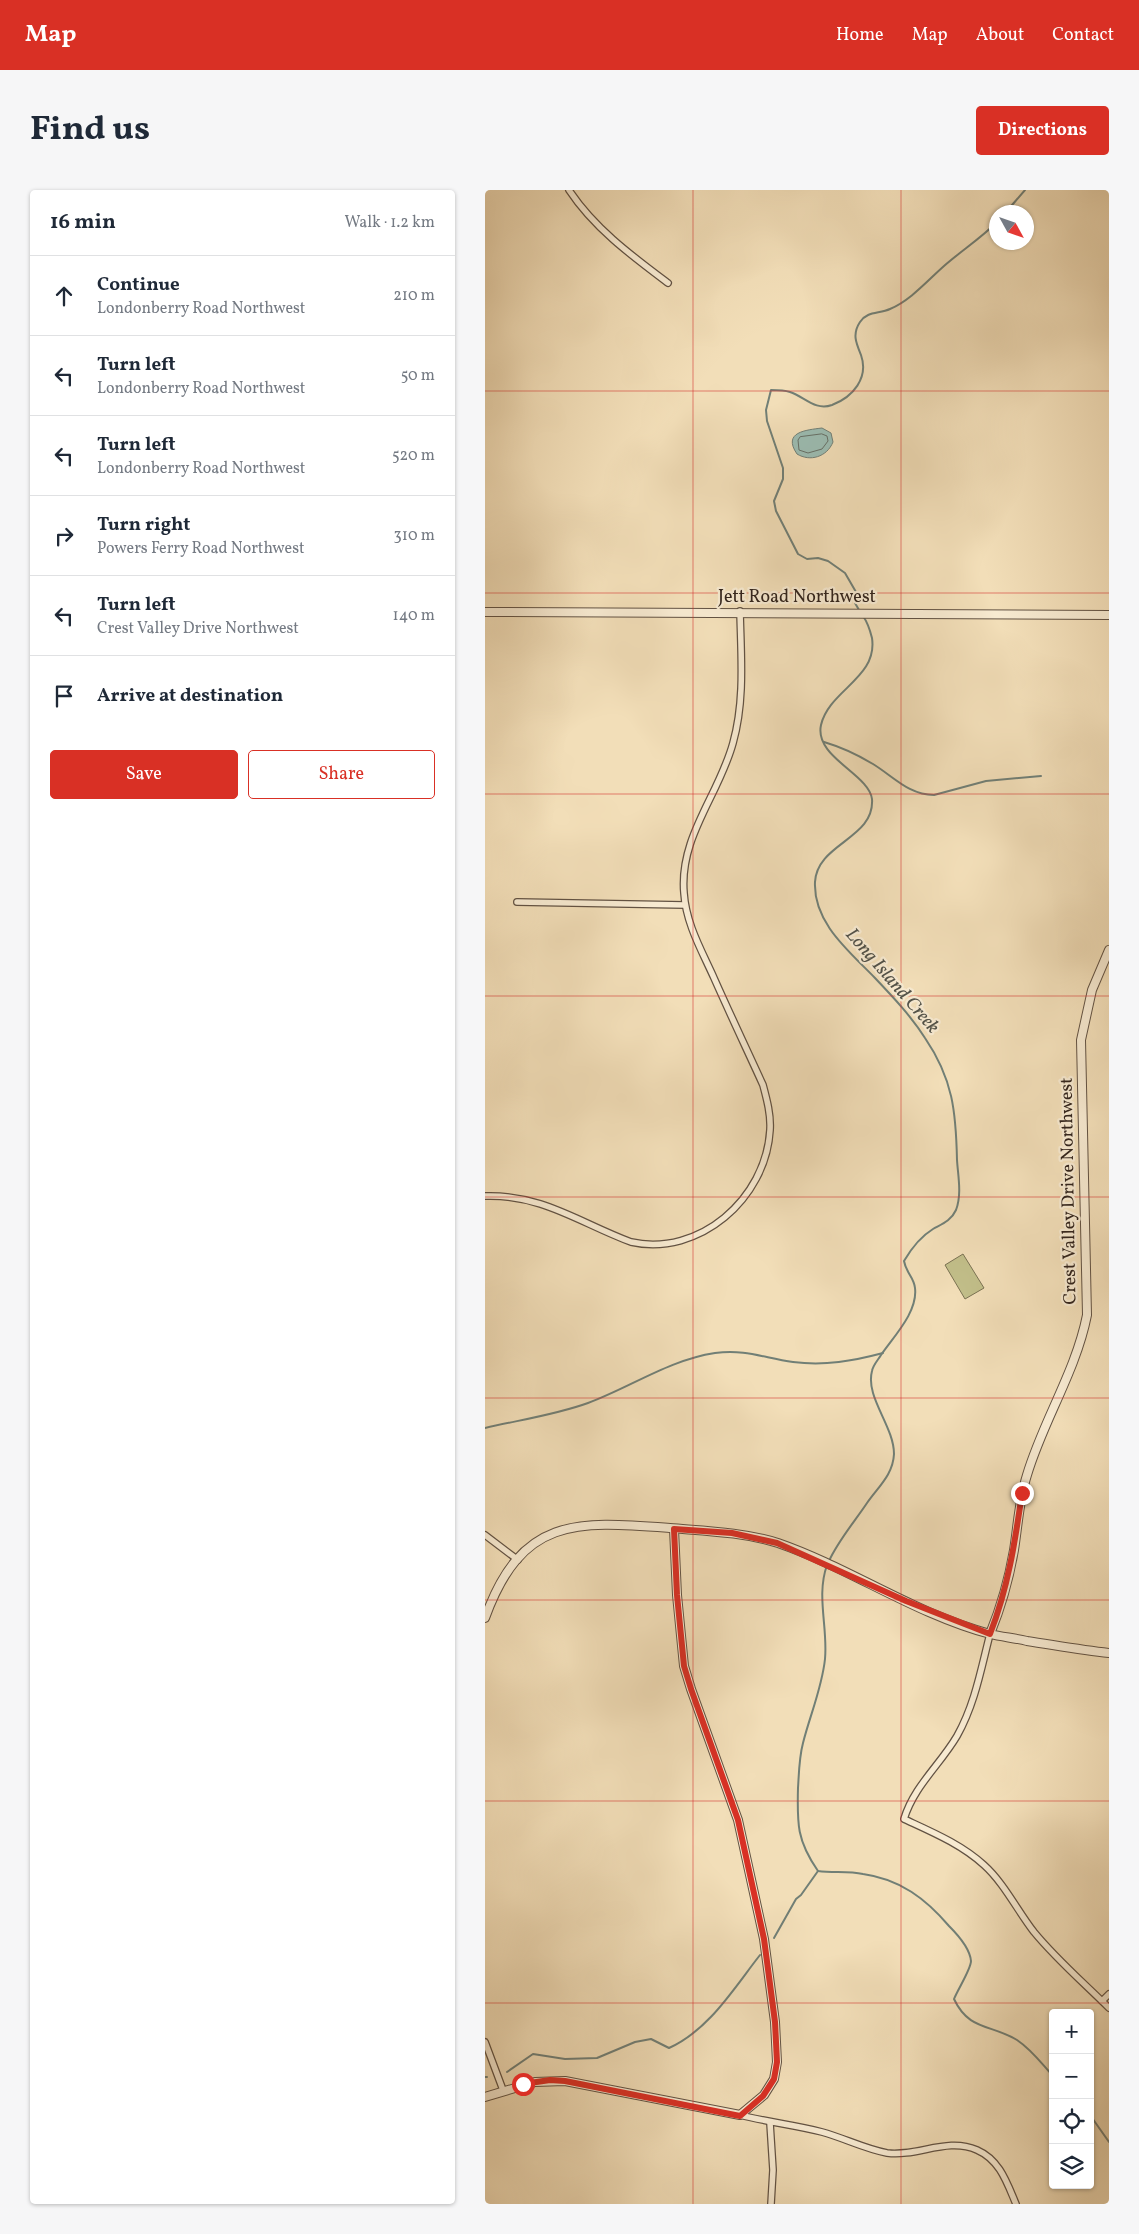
<!DOCTYPE html>
<html lang="en">
<head>
<meta charset="utf-8">
<style>
	:root { --surface:#fff; --page:#f6f6f7; --text:#1f2937; --muted:#747a83; --line:#e0e1e3; --accent:#d93025 }
	body { margin:0; font-family:Vollkorn,serif; background:var(--page); color:var(--text) }
	.controls { position:absolute; right:15px; bottom:15px; display:grid; overflow:hidden; border-radius:5px; box-shadow:0 1px 4px #0004 }
	.controls button { width:45px; height:45px; display:grid; place-items:center; padding:0; border:0; border-bottom:1px solid var(--line); background:var(--surface); color:var(--text); font:25px sans-serif }
	.compass { position:absolute; left:504px; top:15px; width:45px; height:45px; border-radius:50%; background:var(--surface); box-shadow:0 1px 4px #0004; rotate:130deg }
	.stop { position:absolute; width:15px; height:15px; margin:-11px; border:4px solid #d93025; border-radius:50%; background:#fff }
	.stop.end { background:#d93025; border-color:#fff; box-shadow:0 1px 5px #0008 }
	.list { margin:0; padding:0; list-style:none }
	h2 { display:flex; justify-content:space-between; align-items:center; height:65px; margin:0; padding:0 20px; font-size:21px }
	h2 small { font-size:16px; font-weight:400; color:var(--muted) }
	.list li { display:grid; grid-template-columns:32px 1fr auto; gap:15px; align-items:center; box-sizing:border-box; height:80px; padding:0 20px; border-top:1px solid var(--line) }
	.list b { display:block; font-size:19px; white-space:nowrap }
	.list p { margin:0; font-size:16px; white-space:nowrap; color:var(--muted) }
	.list em { font-size:16px; font-style:normal; color:var(--muted) }
	.actions { display:flex; gap:10px; padding:15px 20px }
	.actions a { flex:1; padding:11px 0; border:1px solid var(--accent); border-radius:5px; text-align:center; font-size:18px; color:var(--accent) }
	.actions .main { background:var(--accent); color:#fff }
	.icon { flex:none; width:28px; height:28px; fill:none; stroke:currentColor; stroke-width:2; stroke-linecap:round; stroke-linejoin:round }
	.map { position:relative; flex:none; width:624px; height:2014px; overflow:hidden; border-radius:5px }
	header { display:flex; align-items:center; gap:30px; box-sizing:border-box; height:70px; padding:0 25px; background:var(--accent); color:#fff }
	header strong { font-size:24px }
	nav { display:flex; gap:28px; margin-inline-start:auto; font-size:18px }
	.intro { display:flex; align-items:center; justify-content:space-between; box-sizing:border-box; height:120px; padding:0 30px }
	h1 { margin:0; font-size:35px }
	.button { padding:12px 22px; border-radius:5px; background:var(--accent); color:#fff; font-size:18px; font-weight:700 }
	main { display:flex; gap:30px; padding:0 30px }
	aside { flex:1; background:var(--surface); border-radius:5px; box-shadow:0 1px 4px #0004 }
	.map>svg:first-child { display:block }
</style>
</head>
<body>
<header>
<strong>Map</strong>
<nav><a>Home</a><a>Map</a><a>About</a><a>Contact</a></nav>
</header>
<div class="intro"><h1>Find us</h1><a class="button">Directions</a></div>
<main>
<aside>
<h2>16 min<small>Walk · 1.2 km</small></h2>
<ul class="list">
<li><svg class="icon" aria-label="ahead" viewBox="0 0 24 24"><path d="M12 20V5M6 11l6-6 6 6"/></svg><div><b>Continue</b><p>Londonberry Road Northwest</p></div><em>210 m</em></li>
<li><svg class="icon" aria-label="left" viewBox="0 0 24 24"><path d="M17 20v-9H6M10 6l-5 5 5 5"/></svg><div><b>Turn left</b><p>Londonberry Road Northwest</p></div><em>50 m</em></li>
<li><svg class="icon" aria-label="left" viewBox="0 0 24 24"><path d="M17 20v-9H6M10 6l-5 5 5 5"/></svg><div><b>Turn left</b><p>Londonberry Road Northwest</p></div><em>520 m</em></li>
<li><svg class="icon" aria-label="right" viewBox="0 0 24 24"><path d="M7 20v-9h11M14 6l5 5-5 5"/></svg><div><b>Turn right</b><p>Powers Ferry Road Northwest</p></div><em>310 m</em></li>
<li><svg class="icon" aria-label="left" viewBox="0 0 24 24"><path d="M17 20v-9H6M10 6l-5 5 5 5"/></svg><div><b>Turn left</b><p>Crest Valley Drive Northwest</p></div><em>140 m</em></li>
<li><svg class="icon" aria-label="arrive" viewBox="0 0 24 24"><path d="M6 21V4h12l-3 4 3 4H6"/></svg><div><b>Arrive at destination</b></div></li>
</ul>
<div class="actions"><a class="main">Save</a><a>Share</a></div>
</aside>
<div class="map">
<svg width="624" height="2014" viewBox="0 0 624 2014">
	<rect width="100%" height="100%" fill="#f2deb8"/>
	<filter id="stains"><feTurbulence type="fractalNoise" baseFrequency=".004" numOctaves="4"/><feColorMatrix values="0 0 0 0 .2 0 0 0 0 .09 0 0 0 0 .02 0 0 0 .5 -.17"/></filter>
	<radialGradient id="worn" r=".72"><stop offset=".6" stop-color="#630" stop-opacity="0"/><stop offset="1" stop-color="#630" stop-opacity=".3"/></radialGradient>
	<polygon fill="#c2bf8a" stroke="#7a7253" points="478,1064 499,1098 480,1109 460,1075"/>
	<path fill="#9bbcb2" stroke="#717f76" d="M 337,238 L 346,243 L 348,252 C 342,267 325,272 312,264 C 297,242 321,240 337,238 Z"/>
	<g fill="none" stroke-linecap="round" stroke-linejoin="round">
		<polygon stroke="#667067" stroke-width="1" points="337,244 342,246 343,251 337,259 323,263 314,260 313,250 315,247"/>
		<g stroke="#717f76" stroke-width="2">
			<polyline points="521,22 540,0"/>
			<path d="M 374,420 L 370,413 L 371,402 L 360,383 L 343,371 L 333,368 L 322,369 L 313,364 L 291,321 L 289,311 L 298,289 L 298,278 L 282,231 L 281,220 L 286,200 C 293,200 299,200 305,202 C 320,207 330,221 347,215 C 368,207 384,188 376,165 C 371,153 367,144 375,132 C 382,121 394,124 405,119 C 426,110 442,91 459,76 C 476,61 495,49 512,32"/>
			<path d="M 339,552 C 356,557 373,565 388,574 C 409,587 424,605 449,605 L 501,591 L 556,586"/>
			<path d="M 0,1238 C 34,1230 70,1225 103,1213 C 146,1197 184,1170 230,1163 C 261,1159 279,1168 308,1172 C 340,1176 368,1171 398,1163"/>
			<path d="M 344,1371 C 353,1351 370,1331 382,1313 C 393,1297 408,1285 409,1264 C 409,1236 380,1207 387,1181 C 388,1175 393,1170 396,1165 C 409,1146 433,1122 430,1098 C 429,1087 421,1083 419,1071 C 426,1059 435,1047 448,1039 C 457,1034 466,1031 471,1020 C 477,1004 473,986 472,970 C 471,922 468,889 440,848 C 426,826 408,807 390,788 C 365,762 328,733 330,692 C 332,653 390,649 387,609 C 384,584 329,567 336,535 C 344,500 393,488 387,448 C 385,440 383,433 378,426"/>
			<path d="M 342,1375 C 331,1406 343,1437 340,1469 C 337,1498 325,1525 318,1553 C 314,1568 314,1583 313,1598 C 312,1634 312,1651 333,1681 C 348,1683 363,1681 378,1684 C 415,1689 441,1709 464,1736 C 472,1744 485,1759 486,1771 C 486,1779 473,1799 469,1809 C 484,1841 506,1834 532,1850 C 547,1860 556,1873 568,1886"/>
			<polyline points="289,1748 311,1709 316,1705 333,1681"/>
			<path d="M 22,1882 L 48,1864 L 80,1869 L 112,1868 L 150,1852 L 166,1849 L 184,1858 C 224,1840 249,1798 275,1765"/>
			<polyline points="0,1887 2,1887"/>
			<polyline points="605,1925 624,1952"/>
		</g>
		<g stroke="#625243" stroke-width="8">
			<g id="minor">
				<path d="M 84,0 C 109,38 147,66 183,93"/>
				<polyline points="32,712 200,715"/>
				<path d="M 0,1006 C 57,1004 95,1033 146,1052 C 214,1067 281,1009 285,940 C 286,925 282,910 278,895 C 262,860 245,824 229,788 C 217,761 201,734 199,703 C 194,647 234,605 248,553 C 260,510 256,466 255,421"/>
				<polyline points="0,1345 33,1370"/>
				<path d="M 505,1444 C 496,1479 490,1514 472,1546 C 455,1575 429,1596 419,1629 C 447,1642 476,1654 499,1675 C 519,1693 532,1720 549,1742 C 572,1770 599,1793 624,1818"/>
				<polyline points="617,1811 624,1804"/>
				<polyline points="0,1852 18,1900"/>
				<path d="M 255,1925 C 282,1932 310,1935 337,1942 C 359,1948 380,1959 402,1963 C 433,1967 462,1947 492,1960 C 515,1970 522,1993 531,2014"/>
				<polyline points="285,1933 288,1980 286,2014"/>
			</g>
		</g>
		<g stroke="#625243" stroke-width="10">
			<g id="tertiary">
				<polyline points="0,422 624,425"/>
				<path d="M 0,1428 C 37,1326 91,1331 185,1338 C 221,1341 258,1342 293,1353 C 365,1378 430,1424 505,1444 C 517,1447 530,1448 542,1451 C 569,1455 596,1460 624,1463"/>
				<path d="M 505,1444 C 516,1417 524,1389 529,1360 C 533,1335 534,1310 542,1285 C 558,1231 591,1181 602,1125 L 596,850 L 607,800 L 624,760"/>
				<polyline points="0,1907 50,1892 80,1891 255,1925 279,1905 289,1889 292,1872 290,1832 279,1749 253,1630 206,1499 199,1476 192,1405 189,1339"/>
			</g>
		</g>
		<use href="#minor" stroke="#f7ead1" stroke-width="5.5"/>
		<use href="#tertiary" stroke="#f7ead1" stroke-width="8"/>
	</g>
	<g fill="none" stroke-linecap="round" stroke-linejoin="round">
		<path stroke="#d93025" stroke-width="6" d="M 38,1894 L 65,1890 L 80,1891 L 255,1926 L 278,1906 L 289,1889 L 292,1872 L 290,1832 L 279,1749 L 253,1630 L 206,1499 L 199,1476 L 192,1405 L 189,1339 L 247,1343 L 292,1353 L 421,1411 L 505,1444 C 523,1398 530,1352 537,1303"/>
	</g>
	<path fill="none" stroke="#d62828" stroke-width="1" stroke-opacity="0.55" d="M 208,0 L 208,2014M 416,0 L 416,2014M 0,201 L 624,201M 0,403 L 624,403M 0,604 L 624,604M 0,806 L 624,806M 0,1007 L 624,1007M 0,1208 L 624,1208M 0,1410 L 624,1410M 0,1611 L 624,1611M 0,1813 L 624,1813"/>
	<g text-anchor="middle" dominant-baseline="central" stroke-width="4.5" stroke-linejoin="round" paint-order="stroke">
		<g font-size="18" fill="#32241c" stroke="#f7ead1">
			<text x="312" y="407">Jett Road Northwest</text>
			<text transform="translate(584 1001) rotate(-91)">Crest Valley Drive Northwest</text>
		</g>
		<g font-size="19" font-style="italic" fill="#525249" stroke="#f7ead1">
			<text transform="translate(407 791) rotate(49)">Long Island Creek</text>
		</g>
	</g>
	<rect width="100%" height="100%" filter="url(#stains)"/>
	<rect width="100%" height="100%" fill="url(#worn)"/>
</svg>
<div class="controls">
<button>+</button>
<button>−</button>
<button><svg class="icon" aria-label="locate" viewBox="0 0 24 24"><circle cx="12" cy="12" r="6"/><path d="M12 2v4M12 18v4M2 12h4M18 12h4"/></svg></button>
<button><svg class="icon" aria-label="layers" viewBox="0 0 24 24"><path d="M12 4l9 5-9 5-9-5zM3 14l9 5 9-5"/></svg></button>
</div>
<svg class="compass" viewBox="-18 -18 36 36"><path d="M0-13l5 13h-10z" fill="#e53935"/><path d="M0 13l5-13h-10z" fill="#747a83"/></svg>
<div class="stop" style="left:38px;top:1894px"></div>
<div class="stop end" style="left:537px;top:1303px"></div>
</div>
</main>
</body>
</html>
